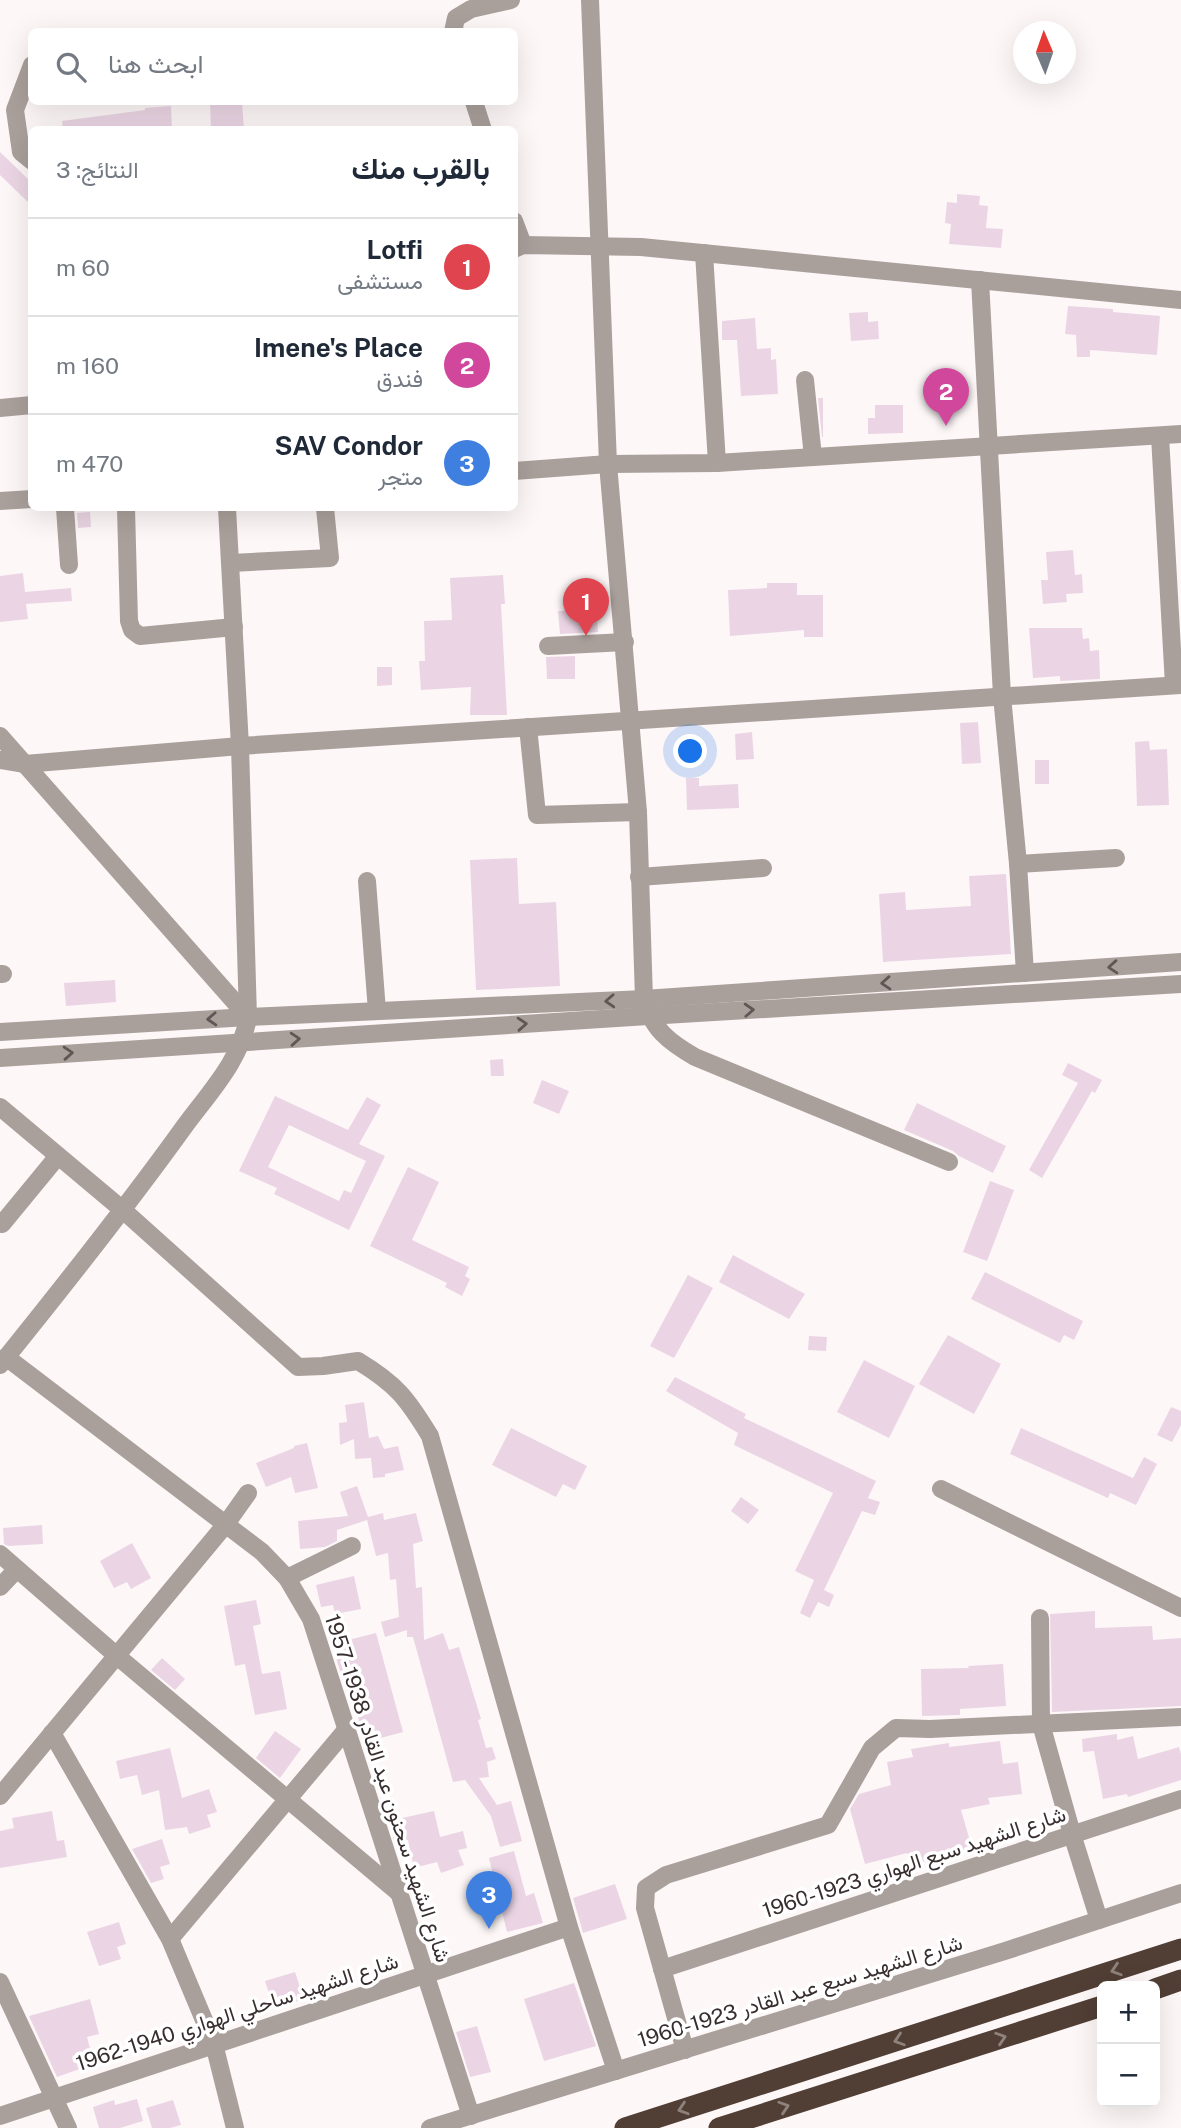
<!DOCTYPE html>
<html lang="ar">
<head>
<meta charset="utf-8">
<style>
	:root { --surface:#fff; --page:#f2f2f3; --text:#1f2937; --muted:#747a83; --line:#e0e1e3; --accent:#0b8043 }
	body { margin:0; font-family:"Public Sans",Vazirmatn,sans-serif; background:var(--page); color:var(--text); direction:rtl }
	.controls { position:absolute; right:21px; bottom:21px; display:grid; overflow:hidden; border-radius:10px; box-shadow:0 7px 28px #0002 }
	.controls button { width:63px; height:63px; display:grid; place-items:center; padding:0; border:0; border-bottom:2px solid var(--line); background:var(--surface); color:var(--text); font:35px sans-serif }
	.compass { position:absolute; left:1013px; top:21px; width:63px; height:63px; border-radius:50%; background:var(--surface); box-shadow:0 7px 28px #0002; rotate:358deg }
	.you { position:absolute; left:691px; top:752px; width:24px; height:24px; margin:-18px; border:5px solid #fff; border-radius:50%; background:#1a73e8; box-shadow:0 0 0 10px #1a73e833 }
	.badge { display:grid; place-items:center; width:46px; height:46px; border-radius:50%; background:var(--accent); color:#fff; font-size:23px; font-weight:700 }
	.pin { position:absolute; translate:-50% -58px; filter:drop-shadow(0 2px 4px #0008) }
	.pin::after { content:''; position:absolute; top:37px; width:24px; height:21px; background:inherit; clip-path:polygon(0 0,100% 0,50% 100%) }
	.list { margin:0; padding:0; list-style:none }
	h2 { display:flex; justify-content:space-between; align-items:center; height:91px; margin:0; padding:0 28px; font-size:30px }
	h2 small { font-size:23px; font-weight:400; color:var(--muted) }
	.list li { display:grid; grid-template-columns:46px 1fr auto; gap:21px; align-items:center; box-sizing:border-box; height:98px; padding:0 28px; border-top:2px solid var(--line) }
	.list b { display:block; font-size:26px; white-space:nowrap }
	.list p { margin:0; font-size:23px; white-space:nowrap; color:var(--muted) }
	.list em { font-size:23px; font-style:normal; color:var(--muted) }
	.icon { flex:none; width:38px; height:38px; fill:none; stroke:currentColor; stroke-width:2; stroke-linecap:round; stroke-linejoin:round }
	.map { position:relative; flex:none; width:1181px; height:2128px; overflow:hidden; direction:ltr }
	.search { position:absolute; background:var(--surface); box-shadow:0 7px 28px #0002; left:28px; top:28px; width:490px; height:77px; display:flex; align-items:center; gap:18px; box-sizing:border-box; padding:0 24px; border-radius:10px; color:var(--muted); font-size:26px }
	.panel { position:absolute; background:var(--surface); box-shadow:0 7px 28px #0002; left:28px; top:126px; width:490px; height:385px; border-radius:10px; direction:rtl }
	.map>svg:first-child { display:block }
</style>
</head>
<body>
<div class="map">
<svg width="1181" height="2128" viewBox="0 0 1181 2128">
	<rect width="100%" height="100%" fill="#fdf7f8"/>
	<g fill="#ebd5e4" fill-rule="evenodd">
		<polygon points="210,102 242,102 244,130 211,130"/>
		<polygon points="171,106 172,130 63,130 62,121 145,110 145,108"/>
		<polygon points="0,152 32,183 32,206 0,175"/>
		<polygon points="957,194 980,196 979,205 988,206 986,228 1003,229 1001,248 949,244 951,224 945,223 947,202 957,203"/>
		<polygon points="1068,306 1113,309 1113,312 1160,316 1157,355 1090,350 1090,357 1077,357 1076,335 1065,334"/>
		<polygon points="868,312 868,322 878,321 879,339 851,341 849,313"/>
		<polygon points="755,318 757,349 771,348 771,360 776,359 778,394 741,396 737,340 722,340 722,321"/>
		<polygon points="818,398 823,398 823,437 822,437"/>
		<polygon points="875,405 903,405 903,433 868,434 868,418 875,418"/>
		<polygon points="90,512 91,527 78,528 77,513"/>
		<polygon points="1073,550 1075,575 1082,574 1083,593 1066,594 1067,602 1043,604 1041,580 1048,580 1046,552"/>
		<polygon points="23,573 25,592 71,588 72,601 26,604 28,619 0,622 0,576"/>
		<polygon points="503,575 505,604 501,604 507,715 470,715 471,687 421,690 419,661 425,661 424,621 452,620 450,578"/>
		<polygon points="767,583 797,583 797,595 823,595 823,637 804,637 804,630 730,636 728,590 767,588"/>
		<polygon points="596,609 598,632 560,634 558,611"/>
		<polygon points="1029,628 1082,628 1083,639 1089,638 1090,651 1099,650 1100,679 1060,681 1060,676 1033,678"/>
		<polygon points="575,656 575,679 547,679 546,657"/>
		<polygon points="377,667 392,667 392,685 377,686"/>
		<polygon points="978,722 981,763 962,764 960,723"/>
		<polygon points="752,732 754,759 736,760 735,734"/>
		<polygon points="1149,741 1150,750 1167,749 1169,805 1137,806 1135,742"/>
		<rect x="1035" y="760" width="14" height="24"/>
		<polygon points="686,778 699,778 699,786 738,784 739,808 687,810"/>
		<polygon points="517,858 519,904 556,902 560,986 476,990 470,860"/>
		<polygon points="1006,874 1011,954 883,962 879,894 905,892 906,910 971,906 969,876"/>
		<polygon points="115,980 116,1002 66,1006 64,983"/>
		<polygon points="503,1059 504,1076 491,1076 490,1060"/>
		<polygon points="1068,1063 1102,1080 1095,1093 1092,1091 1042,1178 1029,1170 1078,1083 1062,1075"/>
		<polygon points="542,1080 569,1091 559,1114 533,1103"/>
		<path d="M 275,1096 L 348,1130 L 367,1097 L 381,1105 L 359,1144 L 385,1156 L 349,1230 L 274,1194 L 277,1188 L 239,1171 ZM 289,1125 L 366,1161 L 351,1193 L 344,1190 L 339,1201 L 268,1167 Z"/>
		<polygon points="917,1103 1006,1146 993,1173 959,1156 953,1151 904,1130"/>
		<polygon points="408,1167 439,1182 412,1240 469,1267 465,1276 470,1279 462,1296 445,1287 447,1283 370,1246"/>
		<polygon points="990,1181 1014,1190 987,1261 963,1252"/>
		<polygon points="733,1255 805,1294 789,1319 719,1282"/>
		<polygon points="985,1272 1083,1321 1074,1340 1064,1335 1060,1343 971,1299"/>
		<polygon points="688,1275 713,1288 674,1358 650,1346"/>
		<polygon points="948,1335 1001,1364 974,1414 919,1384"/>
		<polygon points="809,1336 827,1337 826,1351 808,1350"/>
		<polygon points="864,1360 915,1386 889,1438 837,1412"/>
		<polygon points="675,1377 746,1414 744,1418 876,1481 868,1498 880,1502 875,1515 862,1511 824,1590 834,1595 829,1607 818,1602 810,1618 800,1613 814,1580 795,1571 833,1493 734,1445 738,1433 666,1391"/>
		<polygon points="364,1402 369,1438 378,1436 384,1449 398,1446 404,1470 385,1474 385,1477 373,1478 371,1458 355,1459 354,1439 340,1445 339,1423 347,1422 345,1405"/>
		<polygon points="1171,1407 1181,1411 1181,1425 1172,1442 1157,1435"/>
		<polygon points="511,1428 587,1466 575,1490 563,1484 556,1497 492,1465"/>
		<polygon points="1021,1428 1133,1478 1144,1457 1157,1464 1136,1505 1110,1493 1108,1498 1010,1454"/>
		<polygon points="307,1443 318,1488 295,1493 291,1477 266,1487 256,1463 294,1448 294,1446"/>
		<polygon points="357,1486 368,1517 383,1513 384,1520 416,1513 423,1541 413,1544 416,1588 422,1587 424,1640 443,1633 449,1650 459,1647 481,1719 478,1720 486,1748 492,1747 496,1759 487,1762 489,1777 479,1778 497,1805 511,1801 522,1841 500,1847 491,1816 465,1780 453,1782 413,1637 407,1637 407,1630 385,1637 381,1622 399,1617 396,1579 390,1580 388,1553 376,1556 367,1520 337,1530 337,1541 325,1547 300,1549 298,1521 348,1516 340,1492"/>
		<polygon points="741,1497 759,1510 748,1524 731,1511"/>
		<polygon points="42,1525 43,1544 8,1546 4,1544 3,1528"/>
		<polygon points="132,1543 151,1578 131,1589 127,1582 114,1588 100,1561"/>
		<polygon points="354,1576 361,1609 335,1614 333,1605 321,1607 316,1585"/>
		<polygon points="256,1600 261,1624 253,1626 262,1674 280,1671 287,1709 255,1715 245,1664 235,1666 224,1606"/>
		<polygon points="1095,1611 1095,1628 1152,1626 1153,1640 1181,1638 1181,1706 1052,1712 1050,1614"/>
		<polygon points="376,1633 403,1732 377,1739 375,1730 362,1733 352,1692 349,1693 345,1680 343,1681 332,1644"/>
		<polygon points="162,1658 185,1679 175,1690 151,1670"/>
		<polygon points="1003,1664 1006,1706 960,1709 960,1715 922,1716 921,1669 969,1668 968,1666"/>
		<polygon points="275,1731 301,1749 280,1778 256,1758"/>
		<polygon points="1117,1734 1117,1740 1133,1736 1138,1759 1179,1747 1181,1754 1181,1780 1128,1797 1127,1794 1103,1799 1094,1751 1083,1752 1082,1739"/>
		<polygon points="1000,1741 1003,1764 1018,1762 1022,1794 988,1798 990,1804 961,1810 972,1848 922,1862 923,1868 910,1870 907,1853 865,1864 850,1809 859,1794 891,1785 887,1762 913,1757 911,1749 949,1743 949,1747"/>
		<polygon points="170,1748 182,1798 209,1789 217,1812 207,1815 211,1827 189,1834 187,1827 165,1830 159,1790 142,1795 137,1775 120,1779 116,1761"/>
		<polygon points="52,1811 57,1841 64,1840 67,1857 0,1868 0,1831 14,1828 12,1818"/>
		<polygon points="434,1811 440,1837 463,1831 467,1848 458,1850 464,1865 441,1873 437,1862 414,1868 408,1840 395,1843 391,1830 404,1827 402,1818"/>
		<polygon points="162,1839 170,1864 160,1867 164,1879 151,1883 132,1849"/>
		<polygon points="514,1851 526,1896 534,1893 543,1923 507,1932 489,1858"/>
		<polygon points="615,1884 627,1919 583,1933 573,1898"/>
		<polygon points="119,1922 126,1944 117,1947 121,1959 99,1966 87,1932"/>
		<polygon points="295,1972 304,1999 274,2009 265,1981"/>
		<polygon points="574,1983 596,2046 544,2061 524,1999"/>
		<polygon points="90,1999 99,2034 87,2037 94,2064 57,2077 29,2016"/>
		<polygon points="477,2026 491,2072 470,2077 456,2032"/>
		<polygon points="137,2099 143,2121 120,2128 99,2128 93,2107 114,2100 115,2105"/>
		<polygon points="173,2100 181,2125 170,2128 152,2128 146,2108"/>
	</g>
	<g fill="none" stroke-linecap="round" stroke-linejoin="round">
		<g stroke="#aaa09b" stroke-width="18">
			<path d="M 590,0 L 608,464 L 638,812 L 644,999 C 652,1029 669,1042 695,1057 L 949,1162"/>
			<polyline points="453,32 456,18 471,9 511,0"/>
			<polyline points="32,65 15,110 21,152 32,161"/>
			<polyline points="474,102 483,130"/>
			<polyline points="514,221 523,245"/>
			<polyline points="514,249 523,245 641,247 1181,300"/>
			<polyline points="704,253 717,463"/>
			<polyline points="980,280 1002,696 1018,864 1025,973"/>
			<polyline points="805,380 813,457"/>
			<polyline points="0,408 32,405"/>
			<polyline points="1160,436 1174,685"/>
			<polyline points="514,471 608,464 717,463 1181,434"/>
			<polyline points="0,501 32,499"/>
			<polyline points="65,508 69,565"/>
			<polyline points="126,508 129,621 132,630 140,636 234,627"/>
			<polyline points="231,563 330,558 325,508"/>
			<polyline points="548,646 625,642"/>
			<polyline points="528,727 537,815 638,812"/>
			<polyline points="0,736 248,1017"/>
			<polyline points="0,760 25,764 240,746 1181,685"/>
			<polyline points="1018,864 1116,858"/>
			<polyline points="639,877 763,868"/>
			<polyline points="367,881 377,1011"/>
			<polyline points="0,974 3,974"/>
			<polyline points="0,1032 248,1017 644,999 1181,962"/>
			<polyline points="0,1058 648,1016 1181,984"/>
			<path d="M 0,1107 L 124,1211 L 298,1367 L 323,1366 L 358,1361 C 396,1384 407,1398 430,1436 L 569,1927 L 616,2071"/>
			<polyline points="2,1224 58,1156"/>
			<polyline points="6,1357 262,1552 287,1578 311,1619 471,2116"/>
			<path d="M 0,1365 C 63,1287 125,1209 184,1127 C 208,1094 242,1059 248,1017 L 240,746 L 227,508"/>
			<polyline points="941,1489 1181,1608"/>
			<polyline points="0,1554 117,1656 398,1892"/>
			<polyline points="287,1578 352,1546"/>
			<polyline points="0,1587 17,1569"/>
			<polyline points="1040,1618 1041,1724 1072,1834 1099,1920"/>
			<polyline points="52,1733 170,1939 214,2044 235,2128"/>
			<polyline points="0,1796 226,1524 248,1493"/>
			<polyline points="170,1939 346,1730"/>
			<polyline points="662,1969 1181,1799"/>
			<polyline points="0,1982 68,2128"/>
			<polyline points="685,2050 645,1908 646,1888 666,1875 828,1825 872,1748 896,1728 930,1729 1181,1717"/>
			<polyline points="0,2116 569,1927"/>
			<polyline points="430,2128 1005,1951 1181,1893"/>
		</g>
		<g stroke="#513e35" stroke-width="21">
			<polyline points="1155,1989 1181,1980"/>
			<polyline points="625,2128 1181,1949"/>
			<polyline points="719,2128 1102,2006"/>
		</g>
	</g>
	<defs><path id="oneway-chevron" d="M-2-3.5L2.5 0L-2 3.5" fill="none" stroke-width="1.6" stroke-linecap="round" stroke-linejoin="round" transform="scale(1.75)"/></defs>
	<g stroke="#605655">
		<use href="#oneway-chevron" transform="translate(1113 967) rotate(176)"/>
		<use href="#oneway-chevron" transform="translate(886 983) rotate(176)"/>
		<use href="#oneway-chevron" transform="translate(610 1001) rotate(177)"/>
		<use href="#oneway-chevron" transform="translate(749 1010) rotate(-3)"/>
		<use href="#oneway-chevron" transform="translate(212 1019) rotate(177)"/>
		<use href="#oneway-chevron" transform="translate(522 1024) rotate(-4)"/>
		<use href="#oneway-chevron" transform="translate(295 1039) rotate(-4)"/>
		<use href="#oneway-chevron" transform="translate(68 1053) rotate(-4)"/>
	</g>
	<g stroke="#8e827c">
		<use href="#oneway-chevron" transform="translate(1116 1970) rotate(162)"/>
		<use href="#oneway-chevron" transform="translate(1001 2038) rotate(-18)"/>
		<use href="#oneway-chevron" transform="translate(899 2040) rotate(162)"/>
		<use href="#oneway-chevron" transform="translate(784 2107) rotate(-18)"/>
		<use href="#oneway-chevron" transform="translate(683 2109) rotate(162)"/>
	</g>
	<g text-anchor="middle" dominant-baseline="central" stroke-width="7" stroke-linejoin="round" paint-order="stroke">
		<g font-size="21" fill="#382e2f" stroke="#fff">
			<text transform="translate(388 1788) rotate(72)">شارع الشهيد سحنون عبد القادر 1938-1957</text>
			<text transform="translate(914 1862) rotate(-18)">شارع الشهيد سبع الهواري 1923-1960</text>
			<text transform="translate(800 1991) rotate(-17)">شارع الشهيد سبع عبد القادر 1923-1960</text>
			<text transform="translate(237 2012) rotate(-18)">شارع الشهيد ساحلي الهواري 1940-1962</text>
		</g>
	</g>
</svg>
<div class="controls">
<button>+</button>
<button>−</button>
</div>
<svg class="compass" viewBox="-18 -18 36 36"><path d="M0-13l5 13h-10z" fill="#e53935"/><path d="M0 13l5-13h-10z" fill="#747a83"/></svg>
<div class="you"></div>
<div class="pin badge" style="left:586px;top:636px;background:#e0444e">1</div>
<div class="pin badge" style="left:946px;top:426px;background:#d1479c">2</div>
<div class="pin badge" style="left:489px;top:1929px;background:#3f7fe0">3</div>
<div class="search"><svg class="icon" aria-label="search" viewBox="0 0 24 24"><circle cx="10" cy="10" r="6"/><path d="M15 15l6 6"/></svg>ابحث هنا</div>
<section class="panel">
<h2>بالقرب منك<small>النتائج: 3</small></h2>
<ul class="list">
<li><span class="badge" style="background:#e0444e">1</span><div><b>Lotfi</b><p>مستشفى</p></div><em>60 m</em></li>
<li><span class="badge" style="background:#d1479c">2</span><div><b>Imene's Place</b><p>فندق</p></div><em>160 m</em></li>
<li><span class="badge" style="background:#3f7fe0">3</span><div><b>SAV Condor</b><p>متجر</p></div><em>470 m</em></li>
</ul>
</section>
</div>
</body>
</html>
